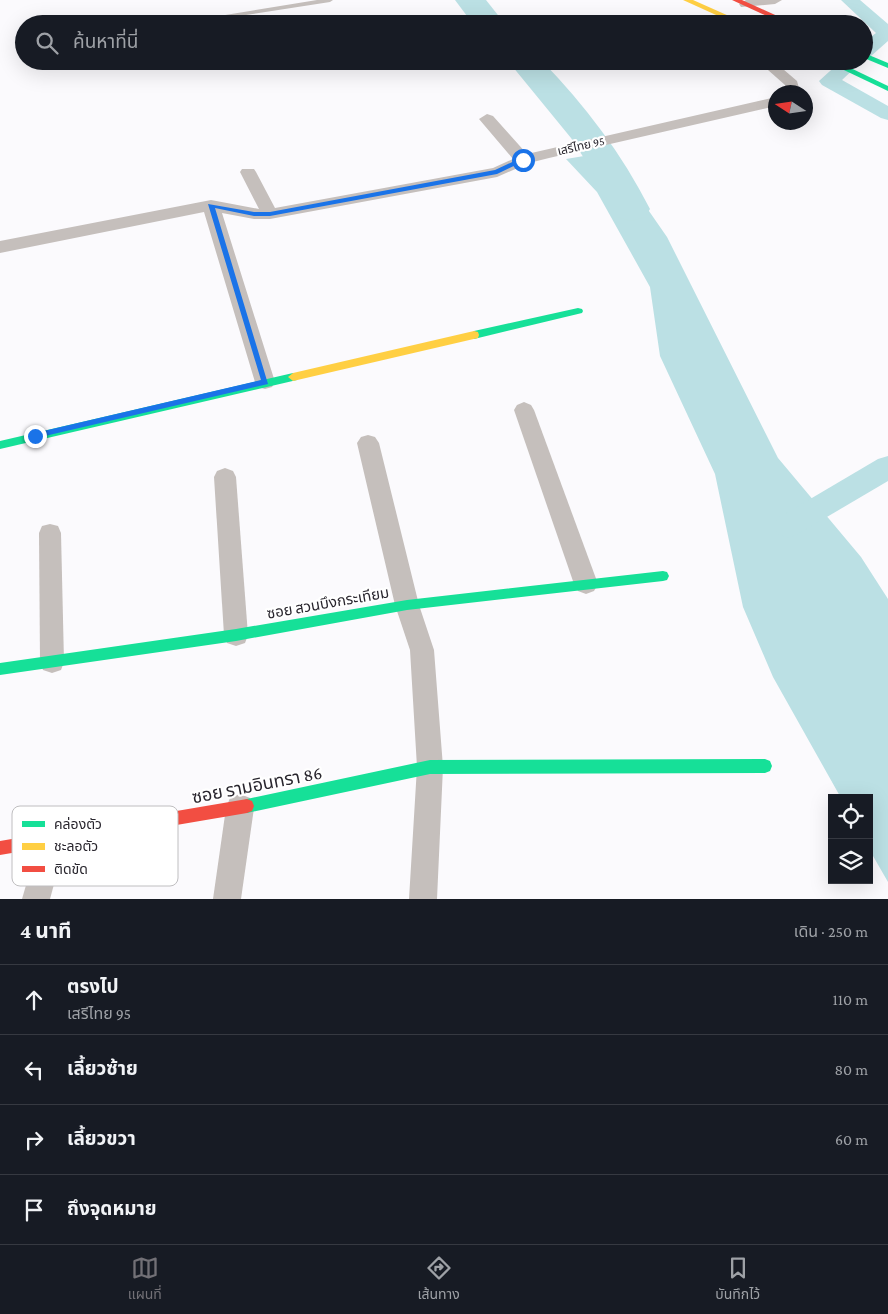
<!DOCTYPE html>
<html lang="th">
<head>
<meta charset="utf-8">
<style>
	:root { --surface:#171b24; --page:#242831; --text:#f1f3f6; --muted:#9ea1a6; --line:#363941; --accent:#727076 }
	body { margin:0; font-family:"Crimson Pro","Noto Sans Thai",serif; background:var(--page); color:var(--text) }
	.controls { position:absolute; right:15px; bottom:15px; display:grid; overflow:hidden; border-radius:0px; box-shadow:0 5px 20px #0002 }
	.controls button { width:45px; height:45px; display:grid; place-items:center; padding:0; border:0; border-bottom:1px solid var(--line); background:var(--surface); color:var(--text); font:25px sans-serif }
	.compass { position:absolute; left:768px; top:85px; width:45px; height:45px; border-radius:50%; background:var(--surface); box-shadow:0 5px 20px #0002; rotate:282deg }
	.stop { position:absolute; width:15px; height:15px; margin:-11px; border:4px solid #1a73e8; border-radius:50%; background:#fff }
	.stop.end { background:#1a73e8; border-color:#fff; box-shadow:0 1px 5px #0008 }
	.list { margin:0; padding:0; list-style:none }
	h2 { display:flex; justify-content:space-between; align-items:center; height:65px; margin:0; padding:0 20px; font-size:21px }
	h2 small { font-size:16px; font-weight:400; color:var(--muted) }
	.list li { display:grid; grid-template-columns:32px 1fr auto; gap:15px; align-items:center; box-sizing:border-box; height:70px; padding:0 20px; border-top:1px solid var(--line) }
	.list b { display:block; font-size:19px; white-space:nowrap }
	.list p { margin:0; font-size:16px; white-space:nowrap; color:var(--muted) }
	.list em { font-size:16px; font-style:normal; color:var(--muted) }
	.icon { flex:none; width:28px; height:28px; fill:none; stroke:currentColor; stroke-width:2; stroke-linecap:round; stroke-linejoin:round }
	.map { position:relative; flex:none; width:888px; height:899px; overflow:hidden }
	.search { position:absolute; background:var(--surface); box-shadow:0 5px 20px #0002; left:15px; right:15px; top:15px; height:55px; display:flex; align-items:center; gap:12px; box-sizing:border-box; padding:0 18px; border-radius:28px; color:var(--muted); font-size:19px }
	.sheet { height:345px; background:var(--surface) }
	nav { display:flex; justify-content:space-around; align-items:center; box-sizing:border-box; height:70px; border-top:1px solid var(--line); background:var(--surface); font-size:14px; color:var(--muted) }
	nav a { display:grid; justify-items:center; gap:2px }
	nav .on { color:var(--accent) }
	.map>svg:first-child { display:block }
</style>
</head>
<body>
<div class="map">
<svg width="888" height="899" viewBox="0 0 888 899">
	<rect width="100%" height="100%" fill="#fbfafd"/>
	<polygon fill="#bbe0e4" points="608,152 667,237 778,458 861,557 888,599 888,882 869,849 869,798 841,798 773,677 743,607 715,474 660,356 650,287 597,192 566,159"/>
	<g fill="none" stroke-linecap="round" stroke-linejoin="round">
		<g fill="#bbe0e4" fill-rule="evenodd">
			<polygon points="841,0 860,0 888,24 888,41 871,56 864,58 864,42 876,33"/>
			<polygon points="841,61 862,61 842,80 888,106 888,120 881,118 822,85 819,81"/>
			<polygon points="888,456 888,481 798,534 788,538 778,534 773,526 778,518 878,459"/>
		</g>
		<g fill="#bbe0e4" fill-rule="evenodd">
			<polygon points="455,0 486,0 505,24 473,24"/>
			<path d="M 508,61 L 542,61 C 585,105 622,154 650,209 L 645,217 L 631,221 L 617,217 L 591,169 L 571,138 Z"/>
		</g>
		<polygon fill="#c5bfbc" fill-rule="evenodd" points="317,0 333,0 330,2 187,24 170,24"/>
		<g fill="#c5bfbc" fill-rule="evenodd">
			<polygon points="746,0 782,0 775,4 741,7 739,4"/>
			<polygon points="772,61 788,61 783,69 797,81 800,92 786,92 785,85 768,70"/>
			<polygon points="776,97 776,106 549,158 529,163 497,177 270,219 254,219 222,213 275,382 272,387 265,389 258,387 255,382 204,212 0,253 0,241 211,200 259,209 240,172 242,169 254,169 256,172 275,208 493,168 513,159 479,119 487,114 493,116 527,154"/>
			<polygon points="524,402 531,405 534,410 598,584 594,591 586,594 578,591 574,584 514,410 517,405"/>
			<polygon points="368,435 375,437 379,443 419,605 434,650 443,767 437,899 409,899 417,767 410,650 395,605 357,443 361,437"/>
			<polygon points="225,468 233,471 236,477 248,635 245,643 236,646 227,643 224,635 214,477 217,471"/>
			<polygon points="50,524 58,526 61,533 64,662 61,670 52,673 43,670 40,662 39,533 42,526"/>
			<polygon points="240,794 250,798 254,808 241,899 213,899 226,808 230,798"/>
			<polygon points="52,826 62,830 66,840 50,899 22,899 42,830"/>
		</g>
		<g fill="#16e098" fill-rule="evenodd">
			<polygon points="864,53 888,63 888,68 864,58"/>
			<polygon points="825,61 836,61 888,86 888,91"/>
			<polygon points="578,308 582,309 583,311 582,313 474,339 469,335 474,331"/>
			<polygon points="293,373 298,377 297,380 0,449 0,441"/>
			<polygon points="663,571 667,572 669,576 667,580 663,581 407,610 236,641 0,675 0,663 236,629 407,600"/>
			<polygon points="765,759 770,761 772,766 770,771 765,773 430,774 247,813 242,811 240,806 242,801 247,799 430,760"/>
		</g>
		<g fill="#ffcf43" fill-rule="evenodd">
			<polygon points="683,0 693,0 747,24 736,24"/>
			<polygon points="474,331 478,332 479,335 478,338 293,381 288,377 293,373"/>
		</g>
		<g fill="#f24e42" fill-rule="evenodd">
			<polygon points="732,0 742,0 795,24 784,24"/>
			<polygon points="247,799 252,801 254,806 252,811 247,813 0,855 0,841"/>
		</g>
	</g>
	<polygon fill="#1a73e8" points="521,158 526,160 497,174 270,216 254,216 215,208 268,384 32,439 31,436 35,433 261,380 208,204 254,212 270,212 495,170"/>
	<g text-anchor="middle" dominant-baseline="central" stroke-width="4.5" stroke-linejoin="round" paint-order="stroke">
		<g font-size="12" fill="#29262e" stroke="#fff">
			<text transform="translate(581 146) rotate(-13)">เสรีไทย 95</text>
		</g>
		<g font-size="15" fill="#29262e" stroke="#fff">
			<text transform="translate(328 603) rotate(-10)">ซอย สวนบึงกระเทียม</text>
		</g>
		<g font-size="18" fill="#29262e" stroke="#fff">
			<text transform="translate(257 785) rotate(-11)">ซอย รามอินทรา 86</text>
		</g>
	</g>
	<rect x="12" y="806" width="166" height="80" rx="8" fill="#fff" stroke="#bfbec0" stroke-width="1"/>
	<rect x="22" y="821" width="23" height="6" fill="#16e098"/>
	<rect x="22" y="843" width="23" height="7" fill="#ffcf43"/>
	<rect x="22" y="866" width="23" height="6" fill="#f24e42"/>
	<g font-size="14" fill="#29262e">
		<text x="54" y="829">คล่องตัว</text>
		<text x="54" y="851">ชะลอตัว</text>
		<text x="54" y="874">ติดขัด</text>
	</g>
</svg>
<div class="controls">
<button><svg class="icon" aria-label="locate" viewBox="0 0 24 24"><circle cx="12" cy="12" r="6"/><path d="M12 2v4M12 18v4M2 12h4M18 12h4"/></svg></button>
<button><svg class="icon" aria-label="layers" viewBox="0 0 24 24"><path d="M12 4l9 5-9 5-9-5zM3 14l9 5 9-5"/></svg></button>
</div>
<svg class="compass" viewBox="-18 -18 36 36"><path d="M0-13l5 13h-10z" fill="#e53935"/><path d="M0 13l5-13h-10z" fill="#9ea1a6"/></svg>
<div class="stop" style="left:523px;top:160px"></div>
<div class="stop end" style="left:35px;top:436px"></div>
<div class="search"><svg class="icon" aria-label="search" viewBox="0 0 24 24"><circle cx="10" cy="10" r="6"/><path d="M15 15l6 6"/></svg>ค้นหาที่นี่</div>
</div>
<section class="sheet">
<h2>4 นาที<small>เดิน · 250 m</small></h2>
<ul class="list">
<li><svg class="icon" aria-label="ahead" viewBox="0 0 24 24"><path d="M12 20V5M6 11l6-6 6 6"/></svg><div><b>ตรงไป</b><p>เสรีไทย 95</p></div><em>110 m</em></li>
<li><svg class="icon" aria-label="left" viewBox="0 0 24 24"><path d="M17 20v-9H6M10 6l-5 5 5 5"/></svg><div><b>เลี้ยวซ้าย</b></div><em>80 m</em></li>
<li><svg class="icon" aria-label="right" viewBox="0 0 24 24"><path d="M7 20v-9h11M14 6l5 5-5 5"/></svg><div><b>เลี้ยวขวา</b></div><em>60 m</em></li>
<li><svg class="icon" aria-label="arrive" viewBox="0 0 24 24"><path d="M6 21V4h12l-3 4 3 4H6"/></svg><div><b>ถึงจุดหมาย</b></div></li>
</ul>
</section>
<nav>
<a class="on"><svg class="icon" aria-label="map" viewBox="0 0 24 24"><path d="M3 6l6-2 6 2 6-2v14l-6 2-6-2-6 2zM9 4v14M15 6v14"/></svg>แผนที่</a>
<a><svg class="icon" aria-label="directions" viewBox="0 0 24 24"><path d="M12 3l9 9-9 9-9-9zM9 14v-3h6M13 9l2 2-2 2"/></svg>เส้นทาง</a>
<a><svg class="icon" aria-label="saved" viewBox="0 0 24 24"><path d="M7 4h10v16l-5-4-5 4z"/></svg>บันทึกไว้</a>
</nav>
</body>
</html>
